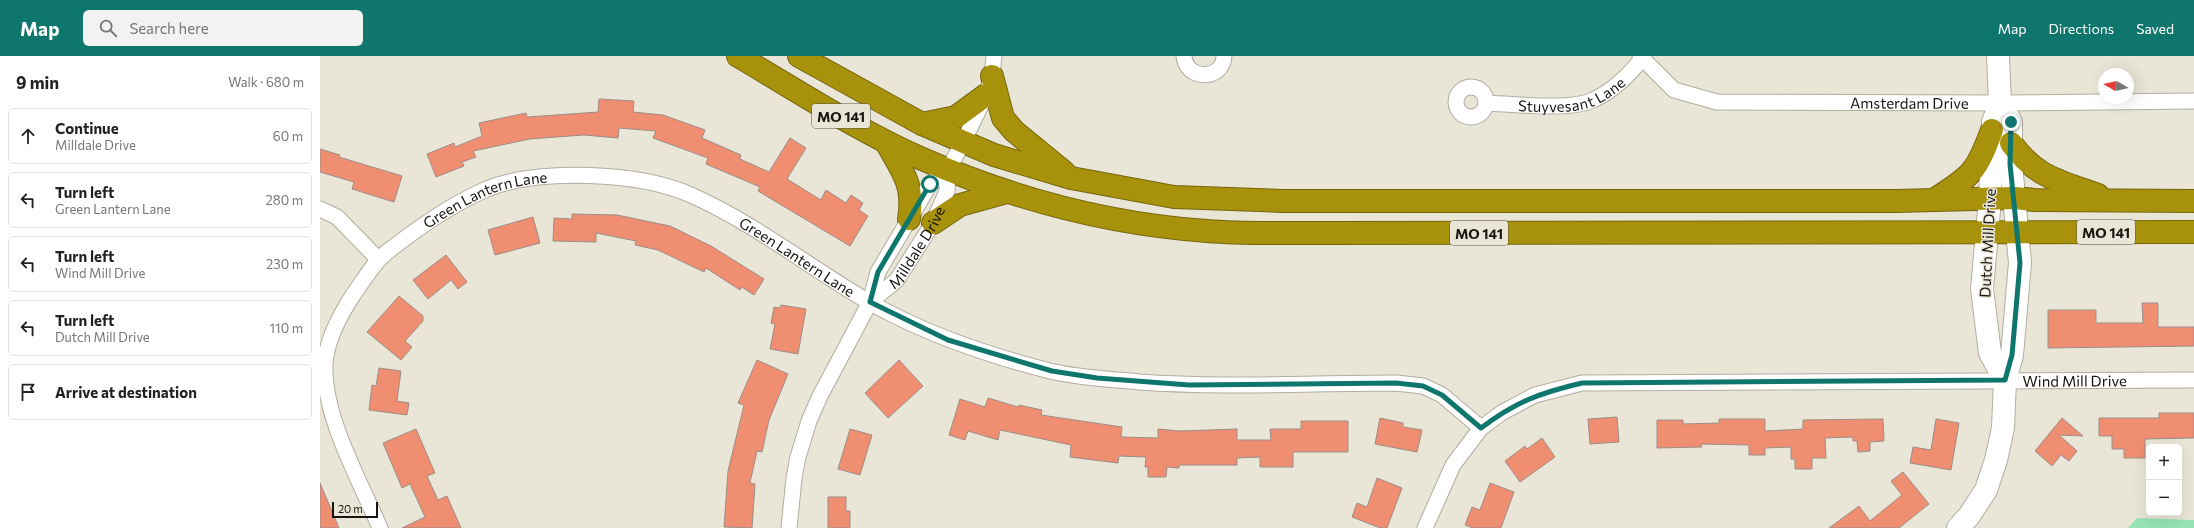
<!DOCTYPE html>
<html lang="en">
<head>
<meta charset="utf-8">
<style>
	:root { --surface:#fff; --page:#f2f2f2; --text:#222; --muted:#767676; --line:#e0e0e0; --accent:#0f766e }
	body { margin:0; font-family:Commissioner,sans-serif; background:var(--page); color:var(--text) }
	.controls { position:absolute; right:12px; bottom:12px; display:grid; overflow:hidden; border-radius:6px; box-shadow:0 4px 16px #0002 }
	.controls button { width:36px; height:36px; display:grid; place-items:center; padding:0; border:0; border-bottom:1px solid var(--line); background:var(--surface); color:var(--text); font:20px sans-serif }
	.compass { position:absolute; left:1778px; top:12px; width:36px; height:36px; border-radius:50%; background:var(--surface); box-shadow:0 4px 16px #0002; rotate:279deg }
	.scale { position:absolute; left:12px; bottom:10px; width:46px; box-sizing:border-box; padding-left:4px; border:2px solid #161510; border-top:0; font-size:11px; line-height:14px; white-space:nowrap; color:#161510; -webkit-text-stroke:3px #eae6d7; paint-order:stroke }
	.stop { position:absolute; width:12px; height:12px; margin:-9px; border:3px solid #0f766e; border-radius:50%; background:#fff }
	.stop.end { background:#0f766e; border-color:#fff; box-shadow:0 1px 4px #0008 }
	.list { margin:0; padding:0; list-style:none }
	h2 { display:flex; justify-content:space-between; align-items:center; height:52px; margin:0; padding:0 16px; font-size:17px }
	h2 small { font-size:13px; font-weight:400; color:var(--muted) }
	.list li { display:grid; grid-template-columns:26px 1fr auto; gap:12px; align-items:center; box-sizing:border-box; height:56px; margin:0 8px 8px; padding:0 8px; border:1px solid var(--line); border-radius:6px }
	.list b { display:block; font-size:15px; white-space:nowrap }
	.list p { margin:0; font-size:13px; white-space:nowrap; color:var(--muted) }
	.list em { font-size:13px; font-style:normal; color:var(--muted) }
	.icon { flex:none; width:22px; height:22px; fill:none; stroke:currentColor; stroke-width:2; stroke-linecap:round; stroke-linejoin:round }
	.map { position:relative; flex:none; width:1874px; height:472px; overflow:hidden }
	header { display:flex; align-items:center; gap:24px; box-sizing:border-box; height:56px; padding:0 20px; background:var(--accent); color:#fff }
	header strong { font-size:19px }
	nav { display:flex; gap:22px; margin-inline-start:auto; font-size:14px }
	.search { width:280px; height:36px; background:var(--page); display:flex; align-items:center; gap:10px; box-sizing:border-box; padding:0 14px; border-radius:6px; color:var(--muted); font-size:15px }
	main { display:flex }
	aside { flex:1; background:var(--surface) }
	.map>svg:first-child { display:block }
</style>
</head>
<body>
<header>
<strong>Map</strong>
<div class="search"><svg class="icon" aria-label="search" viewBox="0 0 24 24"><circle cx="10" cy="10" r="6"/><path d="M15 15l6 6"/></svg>Search here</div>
<nav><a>Map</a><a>Directions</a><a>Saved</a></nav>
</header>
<main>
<aside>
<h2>9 min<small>Walk · 680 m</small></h2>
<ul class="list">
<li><svg class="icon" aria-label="ahead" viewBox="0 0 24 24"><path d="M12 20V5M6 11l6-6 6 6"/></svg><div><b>Continue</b><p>Milldale Drive</p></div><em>60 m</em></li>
<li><svg class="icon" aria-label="left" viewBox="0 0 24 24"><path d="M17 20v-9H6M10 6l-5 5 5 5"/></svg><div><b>Turn left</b><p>Green Lantern Lane</p></div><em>280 m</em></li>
<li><svg class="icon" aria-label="left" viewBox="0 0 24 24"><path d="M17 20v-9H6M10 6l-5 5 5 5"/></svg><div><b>Turn left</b><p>Wind Mill Drive</p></div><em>230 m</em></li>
<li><svg class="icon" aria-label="left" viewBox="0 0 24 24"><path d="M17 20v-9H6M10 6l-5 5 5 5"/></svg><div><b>Turn left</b><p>Dutch Mill Drive</p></div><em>110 m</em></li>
<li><svg class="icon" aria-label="arrive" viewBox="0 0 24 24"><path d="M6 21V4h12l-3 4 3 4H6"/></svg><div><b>Arrive at destination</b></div></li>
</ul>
</aside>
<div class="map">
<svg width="1874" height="472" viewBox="0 0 1874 472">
	<rect width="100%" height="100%" fill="#eae6d7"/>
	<polygon fill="#96e4b4" points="1817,462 1874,464 1874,472 1808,472"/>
	<g fill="#ef8e71" stroke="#9d8d88">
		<polygon points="279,43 314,45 313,56 343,59 385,74 382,82 421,99 420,103 449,116 470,82 486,92 467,123 501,144 506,134 526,147 531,139 543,147 539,154 548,160 530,190 438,135 440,131 386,108 388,102 333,82 336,75 299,72 298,82 264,79 210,83 153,95 156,101 142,106 144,110 116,121 107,98 134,87 135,91 162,80 159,67 206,57 207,61 278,56"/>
		<polygon points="0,93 20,99 19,101 82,120 74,146 32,133 34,126 0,116"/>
		<polygon points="252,158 297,159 350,170 391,190 444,223 434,239 422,231 420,234 386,212 384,216 338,194 315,189 316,185 276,177 276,186 233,185 234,162 252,163"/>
		<polygon points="213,161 220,187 175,199 168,174"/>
		<polygon points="126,199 147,226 138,233 131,224 108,243 93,224"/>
		<polygon points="79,240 103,260 103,265 85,285 92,291 81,304 47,276"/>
		<polygon points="1822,247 1838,247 1838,271 1874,271 1874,290 1728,292 1728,254 1776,254 1776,267 1823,267"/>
		<polygon points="461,249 486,253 478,298 450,293 455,268 451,267 454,251 460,252"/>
		<polygon points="437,304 468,318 449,364 442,396 437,395 430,427 435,428 432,472 404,471 408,415 424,349 418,347"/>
		<polygon points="579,304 603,330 568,362 545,337"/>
		<polygon points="59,312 81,315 77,345 89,347 87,359 49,354 52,329 56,330"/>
		<polygon points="668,342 698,351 699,349 722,354 721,359 802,371 801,381 838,382 838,373 860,375 917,373 917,384 951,384 950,373 981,373 981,365 1028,365 1028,396 973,396 973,411 940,411 940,401 917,402 917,409 859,409 859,412 847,411 846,421 828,421 828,411 825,411 826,401 799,400 798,407 750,401 751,389 680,374 678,384 648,375 645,384 629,379 640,343 665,351"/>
		<polygon points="1839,357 1874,357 1874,382 1825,383 1825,402 1804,402 1804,393 1792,393 1792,380 1779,380 1779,362 1839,362"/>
		<polygon points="1297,361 1299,386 1270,388 1268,363"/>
		<polygon points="1060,362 1083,367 1083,371 1102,374 1097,396 1055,388"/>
		<polygon points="1742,362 1763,380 1739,379 1757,395 1749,405 1741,399 1732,410 1715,395"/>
		<polygon points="1399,363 1445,363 1445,375 1483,373 1483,364 1563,363 1564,385 1550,386 1550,395 1538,396 1537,385 1533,385 1533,381 1505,382 1506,402 1492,402 1492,413 1475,413 1475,403 1471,403 1471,391 1445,392 1445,399 1429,399 1429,389 1381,388 1382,391 1337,392 1337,364 1363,364 1363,368 1399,367"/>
		<polygon points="1616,363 1639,367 1631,414 1590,407 1593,391 1611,394"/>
		<polygon points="96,373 115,417 107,420 118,444 127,440 141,472 82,472 105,461 90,428 82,432 63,387"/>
		<polygon points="530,373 552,379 540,419 518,413"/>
		<polygon points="1222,382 1235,401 1200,426 1185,405 1205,390 1207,393"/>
		<polygon points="1583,416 1609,448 1579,472 1509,472 1539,450 1550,465 1582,439 1571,425"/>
		<polygon points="1057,422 1082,432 1067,472 1060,472 1032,461 1037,447 1047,451"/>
		<polygon points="0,427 19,472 0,472"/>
		<polygon points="1170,427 1194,436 1181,472 1153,472 1145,469 1152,451 1160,454"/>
		<polygon points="508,441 526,441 526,455 530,455 530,472 508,472"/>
	</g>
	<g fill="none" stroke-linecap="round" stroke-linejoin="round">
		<g stroke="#b1ad9f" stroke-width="17">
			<g id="street">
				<path d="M 864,0 C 866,25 903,25 904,0"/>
				<path id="s1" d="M 1320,0 L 1354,34 L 1397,46 L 1680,47 L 1874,45"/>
				<circle cx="1151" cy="46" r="15"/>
				<path id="s2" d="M 1166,47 C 1192,48 1251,55 1273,44 C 1293,35 1311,17 1324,0"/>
				<polyline points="0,153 17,161 58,203"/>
				<path id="s3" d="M 550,246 L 577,224 L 613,167 L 627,135 L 628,114"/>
				<path id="s4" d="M 60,472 C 40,425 3,360 5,309 C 6,285 20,259 33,239 C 44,224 53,207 67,196 C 98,172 130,149 167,133 C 219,112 319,116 371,139 C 434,167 489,211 549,246 C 605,278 667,299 730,315 C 759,322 789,323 819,326 C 904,332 990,327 1076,327 L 1103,330 L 1122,339 L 1161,372"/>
				<polyline points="469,472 474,422 478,401 489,365 500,340 550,246 558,216 610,128 628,114 643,86 666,39 672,20 674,0"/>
				<path id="s5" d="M 1105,472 L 1133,409 L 1161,372 L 1183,356 L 1215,339 L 1262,327 L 1874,324"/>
			</g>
		</g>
		<g stroke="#b1ad9f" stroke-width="24">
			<g id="secondary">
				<polyline points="1678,0 1680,47 1673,66 1670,143 1662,233 1670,297 1685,324"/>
				<polyline points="1638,472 1649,460 1666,434 1676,404 1683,372 1685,324 1692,299 1700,207 1691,108 1691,66 1680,47"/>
			</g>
		</g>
		<g stroke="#75660d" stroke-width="24">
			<g id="highway">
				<path d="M 418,0 C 478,35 537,74 600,102 C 691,142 787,168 887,175 C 924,178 961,177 999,177 L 1874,176"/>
				<polyline points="479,0 602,68 674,99 751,122 854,141 963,145 1576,145 1694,142 1715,144 1874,145"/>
				<polyline points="672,20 683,62 694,75 744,116"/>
				<polyline points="602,68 636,61 666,39"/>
				<path d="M 566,86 C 582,115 595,129 589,163"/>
				<path d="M 1691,87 C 1716,122 1740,125 1778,139"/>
				<path d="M 1615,143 C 1652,120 1657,115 1672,74"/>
				<polyline points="613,167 640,149 687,136"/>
			</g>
		</g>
		<use href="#street" stroke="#fff" stroke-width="15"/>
		<use href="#secondary" stroke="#fff" stroke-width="22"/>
		<use href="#highway" stroke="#a8920c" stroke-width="22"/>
	</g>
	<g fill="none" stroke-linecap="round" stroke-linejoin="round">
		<path stroke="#0f766e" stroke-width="5" d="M 610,128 L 558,216 L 550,246 L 628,284 L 732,315 L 777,322 L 869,329 L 1076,327 L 1103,330 L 1122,339 L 1161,372 C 1196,346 1219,337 1262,327 L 1685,324 L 1692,299 L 1700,207 L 1690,108 L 1691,66"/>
	</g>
	<g text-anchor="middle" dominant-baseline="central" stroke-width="3" stroke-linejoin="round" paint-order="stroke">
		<g fill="#eae6d7" stroke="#56544c" stroke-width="1">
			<rect x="492" y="48" width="58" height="24" rx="3"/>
			<rect x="1757" y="164" width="58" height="24" rx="3"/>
			<rect x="1130" y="165" width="58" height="24" rx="3"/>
		</g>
		<g font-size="14" font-weight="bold" fill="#161510">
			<text x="521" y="60">MO 141</text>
			<text x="1786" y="176">MO 141</text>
			<text x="1159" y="177">MO 141</text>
		</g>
		<g font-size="15" fill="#161510" stroke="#eae6d7">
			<text stroke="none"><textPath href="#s2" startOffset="88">Stuyvesant Lane</textPath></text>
			<text stroke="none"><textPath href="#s1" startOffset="285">Amsterdam Drive</textPath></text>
			<text stroke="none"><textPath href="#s4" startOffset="418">Green Lantern Lane</textPath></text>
			<text transform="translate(1667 187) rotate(-87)">Dutch Mill Drive</text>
			<text stroke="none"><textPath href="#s3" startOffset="73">Milldale Drive</textPath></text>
			<text stroke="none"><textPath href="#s4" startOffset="754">Green Lantern Lane</textPath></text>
			<text stroke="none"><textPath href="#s5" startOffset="720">Wind Mill Drive</textPath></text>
		</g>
	</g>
</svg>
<div class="controls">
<button>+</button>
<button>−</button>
</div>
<svg class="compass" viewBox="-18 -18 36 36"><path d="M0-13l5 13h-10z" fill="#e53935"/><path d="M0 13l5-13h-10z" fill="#767676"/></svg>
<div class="scale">20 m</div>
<div class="stop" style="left:610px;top:128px"></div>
<div class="stop end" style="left:1691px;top:66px"></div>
</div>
</main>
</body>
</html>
